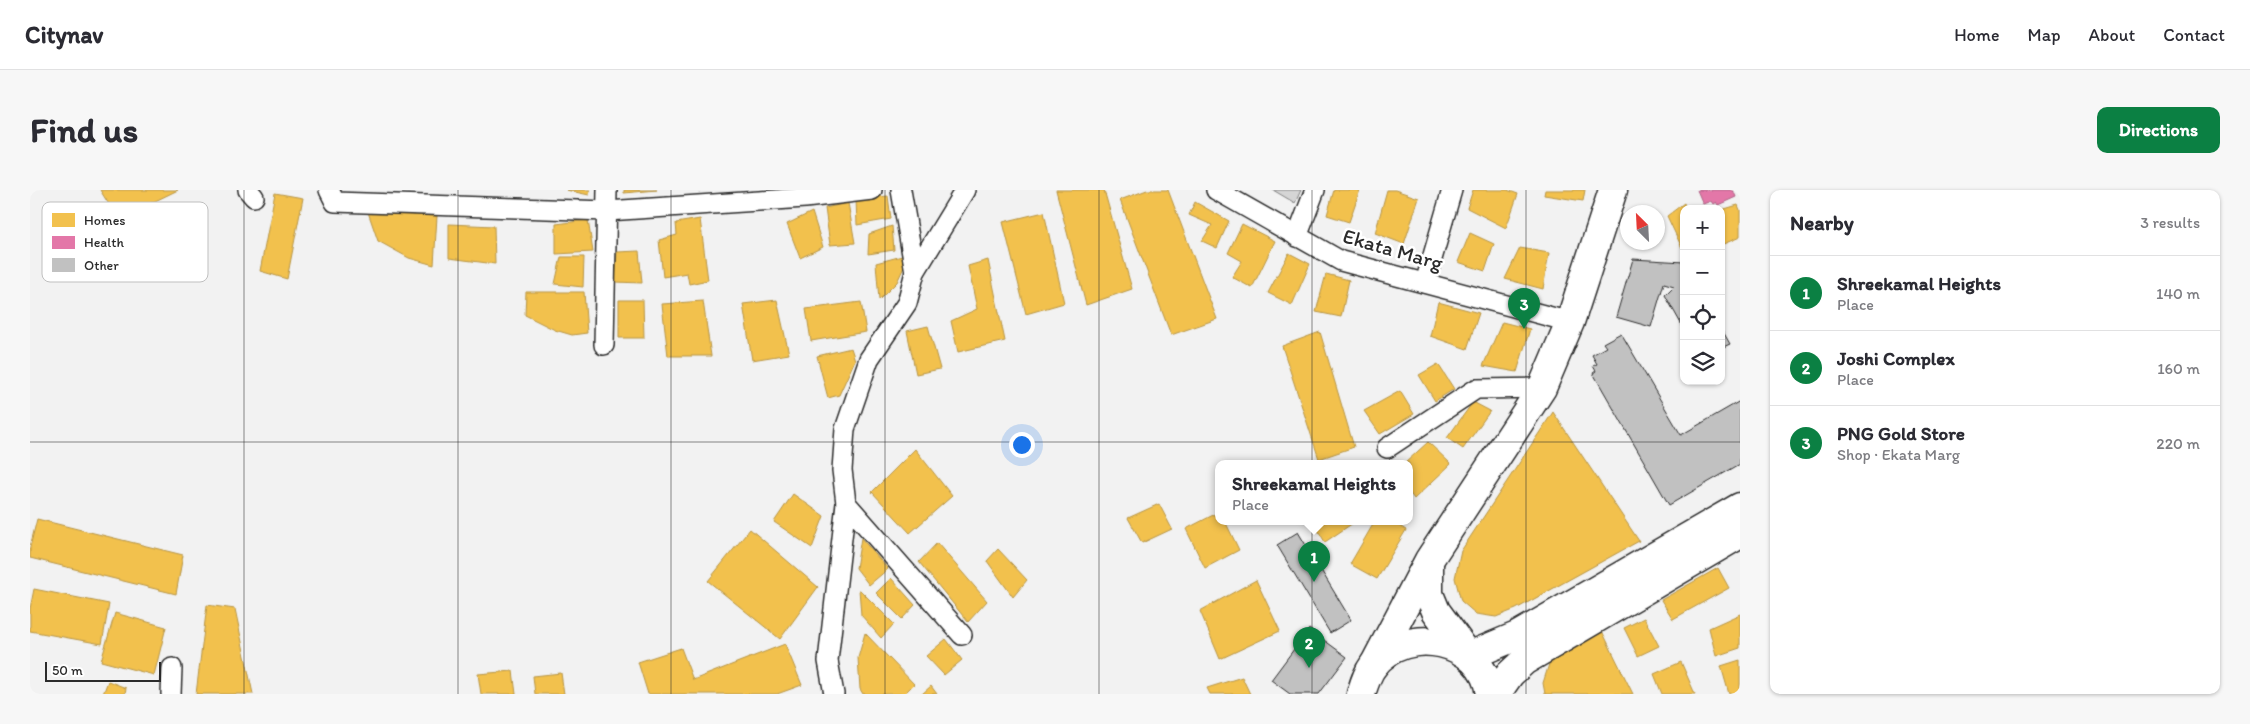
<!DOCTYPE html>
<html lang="en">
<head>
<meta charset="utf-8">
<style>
	:root { --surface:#fff; --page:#f7f7f7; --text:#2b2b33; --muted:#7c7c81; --line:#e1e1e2; --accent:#0b8043 }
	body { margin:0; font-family:Itim,sans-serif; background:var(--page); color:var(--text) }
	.controls { position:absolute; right:15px; top:15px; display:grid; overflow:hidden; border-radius:10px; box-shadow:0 1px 4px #0004 }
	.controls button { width:45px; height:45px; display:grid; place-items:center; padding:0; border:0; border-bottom:1px solid var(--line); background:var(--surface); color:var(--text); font:25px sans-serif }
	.compass { position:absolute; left:1590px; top:15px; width:45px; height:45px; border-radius:50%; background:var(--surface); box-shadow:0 1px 4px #0004; rotate:336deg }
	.scale { position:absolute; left:15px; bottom:12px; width:116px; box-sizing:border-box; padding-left:5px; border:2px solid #2b2b2b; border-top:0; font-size:14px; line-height:18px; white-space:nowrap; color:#2b2b2b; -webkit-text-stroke:4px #fff; paint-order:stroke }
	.you { position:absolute; left:991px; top:254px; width:18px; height:18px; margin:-12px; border:4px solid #fff; border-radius:50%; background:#1a73e8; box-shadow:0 0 0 8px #1a73e833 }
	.badge { display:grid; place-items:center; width:32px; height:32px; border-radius:50%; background:var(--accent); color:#fff; font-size:16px; font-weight:700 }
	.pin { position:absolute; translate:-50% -41px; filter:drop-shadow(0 1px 2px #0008) }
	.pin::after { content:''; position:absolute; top:26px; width:18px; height:15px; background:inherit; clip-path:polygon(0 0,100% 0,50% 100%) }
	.popup { position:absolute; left:1185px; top:270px; width:198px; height:65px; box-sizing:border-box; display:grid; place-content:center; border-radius:10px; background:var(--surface); filter:drop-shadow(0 1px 4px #0005); font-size:16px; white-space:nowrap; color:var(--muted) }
	.popup b { font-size:19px; color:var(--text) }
	.popup::after { content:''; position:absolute; left:50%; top:100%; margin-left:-10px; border:10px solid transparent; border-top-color:var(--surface) }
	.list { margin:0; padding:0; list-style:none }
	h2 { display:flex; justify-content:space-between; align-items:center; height:65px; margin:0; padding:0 20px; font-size:21px }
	h2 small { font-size:16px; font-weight:400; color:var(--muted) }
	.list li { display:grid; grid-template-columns:32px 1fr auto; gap:15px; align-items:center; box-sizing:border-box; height:75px; padding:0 20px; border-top:1px solid var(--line) }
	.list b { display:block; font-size:19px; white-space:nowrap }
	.list p { margin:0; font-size:16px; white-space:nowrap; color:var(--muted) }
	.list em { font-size:16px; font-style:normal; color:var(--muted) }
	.icon { flex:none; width:28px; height:28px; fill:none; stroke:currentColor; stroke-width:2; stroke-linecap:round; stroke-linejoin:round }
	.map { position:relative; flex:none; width:1710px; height:504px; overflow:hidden; border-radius:10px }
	header { display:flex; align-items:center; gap:30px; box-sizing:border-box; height:70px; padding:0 25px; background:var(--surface); border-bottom:1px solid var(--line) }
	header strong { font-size:24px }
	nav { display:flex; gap:28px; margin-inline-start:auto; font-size:18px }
	.intro { display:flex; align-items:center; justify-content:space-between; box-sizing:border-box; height:120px; padding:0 30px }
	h1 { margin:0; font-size:35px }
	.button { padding:12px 22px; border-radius:10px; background:var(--accent); color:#fff; font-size:18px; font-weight:700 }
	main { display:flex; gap:30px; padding:0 30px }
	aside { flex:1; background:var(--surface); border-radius:10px; box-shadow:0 1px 4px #0004 }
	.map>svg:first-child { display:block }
</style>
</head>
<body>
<header>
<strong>Citynav</strong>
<nav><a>Home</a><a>Map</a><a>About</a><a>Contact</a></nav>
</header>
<div class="intro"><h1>Find us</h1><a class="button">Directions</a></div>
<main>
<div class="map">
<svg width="1710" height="504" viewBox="0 0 1710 504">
	<rect width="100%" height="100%" fill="#f2f2f2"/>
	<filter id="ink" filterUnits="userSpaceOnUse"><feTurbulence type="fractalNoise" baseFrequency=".02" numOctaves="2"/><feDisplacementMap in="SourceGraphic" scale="10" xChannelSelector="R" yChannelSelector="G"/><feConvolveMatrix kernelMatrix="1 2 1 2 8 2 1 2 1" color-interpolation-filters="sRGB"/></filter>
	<g filter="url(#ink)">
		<polygon fill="#d5d5d5" stroke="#808080" points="1243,0 1271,0 1265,13"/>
		<g fill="#f2c14e" stroke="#b69444">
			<polygon points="70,0 148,0 88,29"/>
			<polygon points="536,0 560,0 559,5"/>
			<polygon points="594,0 627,0 594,3"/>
			<polygon points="1026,0 1074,0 1102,99 1056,115"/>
			<polygon points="1117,0 1138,0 1187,129 1141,145 1090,10"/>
			<polygon points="1304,0 1330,0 1319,32 1297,25"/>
			<polygon points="1357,0 1365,0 1389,8 1374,54 1345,43"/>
			<polygon points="1443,0 1477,0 1488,4 1476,38 1437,18"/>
			<polygon points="1515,0 1555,0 1553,11 1514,5"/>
			<polygon points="245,3 273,8 257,89 230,81"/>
			<polygon points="858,6 861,29 827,35 826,9"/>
			<polygon points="1165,12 1199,31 1187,58 1172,51 1182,35 1159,25"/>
			<polygon points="818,13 825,53 800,55 795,18"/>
			<polygon points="1654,13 1656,19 1654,19 1654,62 1637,26"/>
			<polygon points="1708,15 1710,20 1710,47 1691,55 1691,20"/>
			<polygon points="338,22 407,26 404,75 379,68 348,51"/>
			<polygon points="782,22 793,57 770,68 757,34"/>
			<polygon points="1014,22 1034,113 996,124 973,32"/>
			<polygon points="670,29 678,90 659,94 657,83 633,87 629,50 647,45 646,33"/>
			<polygon points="558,30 563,62 526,64 526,34"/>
			<polygon points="419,34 464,36 465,74 419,68"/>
			<polygon points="1212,34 1245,51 1222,98 1202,87 1212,71 1198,63"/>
			<polygon points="862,36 864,60 838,64 839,44"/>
			<polygon points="1440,43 1464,54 1455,81 1428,72"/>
			<polygon points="1490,58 1519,63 1513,99 1475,89"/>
			<polygon points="609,61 612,93 585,92 587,62"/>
			<polygon points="1259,63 1280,74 1262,115 1238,103"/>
			<polygon points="872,66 874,77 867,92 849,110 846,73"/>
			<polygon points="531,67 554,67 553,97 525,94"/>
			<polygon points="958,70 975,151 928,162 921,131 947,119 938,76"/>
			<polygon points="1296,84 1319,90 1311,127 1286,122"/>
			<polygon points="496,102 554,102 557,143 542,145 525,140 495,125"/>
			<polygon points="589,110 613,110 614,148 589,148"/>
			<polygon points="747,110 759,164 722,170 713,114"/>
			<polygon points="673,111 681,166 638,166 632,114"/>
			<polygon points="831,112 836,142 781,151 776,119"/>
			<polygon points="1408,112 1449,123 1437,159 1400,146"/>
			<polygon points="1472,132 1500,139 1487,182 1453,176"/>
			<polygon points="898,136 910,179 886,184 877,141"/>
			<polygon points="1290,142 1324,257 1289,269 1252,156"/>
			<polygon points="821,158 825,170 809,205 798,208 787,166"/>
			<polygon points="1408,174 1424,199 1405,211 1389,185"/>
			<polygon points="1370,201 1384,224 1350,244 1334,221"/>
			<polygon points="1443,212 1460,221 1433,259 1417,248"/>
			<polygon points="1523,222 1609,351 1486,419 1466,427 1446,424 1431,411 1425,388 1431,361"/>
			<polygon points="1398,252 1421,274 1384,309 1379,302 1379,273 1375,273"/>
			<polygon points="885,259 922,306 880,343 842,302"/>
			<polygon points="763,304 794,326 782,358 744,332"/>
			<polygon points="1129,314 1142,339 1112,353 1098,328"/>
			<polygon points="1189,322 1189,331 1195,331 1209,360 1175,378 1156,339"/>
			<polygon points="7,329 153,365 146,404 0,368 0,357"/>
			<polygon points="1284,331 1326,331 1295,352 1283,332"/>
			<polygon points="1345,331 1361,331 1376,340 1347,389 1320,374"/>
			<polygon points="720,339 788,397 750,449 678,391"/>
			<polygon points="831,348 858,379 839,395 826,378"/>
			<polygon points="907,353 957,411 938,432 889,372"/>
			<polygon points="968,359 997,390 983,407 957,371"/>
			<polygon points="1688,378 1699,398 1643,429 1631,410"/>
			<polygon points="861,388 885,415 872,429 846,403"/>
			<polygon points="1226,390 1250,441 1190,469 1170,421"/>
			<polygon points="4,399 79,414 72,454 0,441 0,419"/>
			<polygon points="829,399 864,434 851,448 831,425"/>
			<polygon points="177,415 205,419 223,504 166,504"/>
			<polygon points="85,423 136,437 124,485 71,471"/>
			<polygon points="1710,424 1710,458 1686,466 1679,438"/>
			<polygon points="1614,428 1629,456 1608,466 1594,438"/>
			<polygon points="1572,441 1603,504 1515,504 1513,493 1520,471"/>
			<polygon points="835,443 884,494 874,504 833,504 830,499 828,468"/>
			<polygon points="916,449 932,470 914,485 896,466"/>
			<polygon points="755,454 772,495 747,504 618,504 608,472 651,458 663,490"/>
			<polygon points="1710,470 1710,503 1699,504 1691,476"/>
			<polygon points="1651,472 1665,504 1632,504 1624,484"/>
			<polygon points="483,481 486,504 451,504 448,484"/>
			<polygon points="531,483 534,504 505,504 503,486"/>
			<polygon points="1212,487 1220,504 1180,504 1177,498"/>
			<polygon points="78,491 96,498 95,504 73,504"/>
			<polygon points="901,496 907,504 892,504"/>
		</g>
		<polygon fill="#e377a8" stroke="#ac6082" points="1667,0 1703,0 1706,7 1688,15 1686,12 1683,14 1681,11 1673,14"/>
		<g fill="#c1c1c1" stroke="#2b2b2b">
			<polygon points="1603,69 1654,72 1654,139 1635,105 1644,96 1634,93 1621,137 1586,127"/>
			<polygon points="1691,138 1700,154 1691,158"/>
			<polygon points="1591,143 1651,245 1710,211 1710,274 1639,315 1563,183 1566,181 1563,176 1567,174 1562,165 1576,157 1573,153"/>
			<polygon points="1268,342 1321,430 1300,443 1247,355"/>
			<polygon points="1279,439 1317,467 1289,504 1260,504 1241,490"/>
		</g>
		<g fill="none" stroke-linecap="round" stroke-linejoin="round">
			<g stroke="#2b2b2b" stroke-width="22">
				<g id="minor">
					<polyline points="218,0 224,7"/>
					<polyline points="299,0 305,12 577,21 775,8 842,0"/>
					<polyline points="871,0 885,82"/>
					<polyline points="1186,0 1311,71 1540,132"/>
					<polyline points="1267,47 1285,0"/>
					<polyline points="1395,93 1422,0"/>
					<polyline points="574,155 577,0"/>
					<polyline points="1357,258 1446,199 1512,198"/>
					<polyline points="816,313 932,445"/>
					<polyline points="141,504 142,478"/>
					<polyline points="804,504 798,471 816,313 812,280 815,239 839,169 877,113 885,82 935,0"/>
				</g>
			</g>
			<g stroke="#2b2b2b" stroke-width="31">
				<g id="primary">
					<polyline points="1399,372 1399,404 1406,421 1439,466 1487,446 1710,317"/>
					<polyline points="1344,475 1399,370 1512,198 1540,132 1583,0"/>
					<path d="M 1331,504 C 1334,494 1337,484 1343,476 C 1376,433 1453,449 1460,504"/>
					<polyline points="1466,504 1480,484 1494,471 1710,344"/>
				</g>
			</g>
			<use href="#minor" stroke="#fff" stroke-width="19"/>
			<use href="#primary" stroke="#fff" stroke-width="28"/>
		</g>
	</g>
	<path fill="none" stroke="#2b2b2b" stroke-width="1" stroke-opacity="0.55" d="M 214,0 L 214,504M 428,0 L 428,504M 641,0 L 641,504M 855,0 L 855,504M 1069,0 L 1069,504M 1282,0 L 1282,504M 1496,0 L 1496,504M 0,252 L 1710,252"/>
	<g text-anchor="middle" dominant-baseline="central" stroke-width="5" stroke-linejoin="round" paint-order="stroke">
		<g font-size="21" fill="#2b2b2b" stroke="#fff">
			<text transform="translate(1363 59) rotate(16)">Ekata Marg</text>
		</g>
	</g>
	<rect x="12" y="12" width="166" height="80" rx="8" fill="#fff" stroke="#bfbfbf" stroke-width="1"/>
	<rect x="22" y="23" width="23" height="14" fill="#f2c14e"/>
	<rect x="22" y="46" width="23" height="13" fill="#e377a8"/>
	<rect x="22" y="68" width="23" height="14" fill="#c1c1c1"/>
	<g font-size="14" fill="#2b2b2b">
		<text x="54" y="35">Homes</text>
		<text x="54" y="57">Health</text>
		<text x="54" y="80">Other</text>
	</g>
</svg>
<div class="controls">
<button>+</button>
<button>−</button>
<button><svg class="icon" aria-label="locate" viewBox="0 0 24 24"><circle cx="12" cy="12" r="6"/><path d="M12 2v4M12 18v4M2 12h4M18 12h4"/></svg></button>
<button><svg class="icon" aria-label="layers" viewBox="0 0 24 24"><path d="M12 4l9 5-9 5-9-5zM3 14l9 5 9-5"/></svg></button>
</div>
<svg class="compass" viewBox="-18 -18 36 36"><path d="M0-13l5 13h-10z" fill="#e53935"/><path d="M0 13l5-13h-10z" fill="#7c7c81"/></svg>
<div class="scale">50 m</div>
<div class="you"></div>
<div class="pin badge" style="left:1284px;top:392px">1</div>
<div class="popup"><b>Shreekamal Heights</b>Place</div>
<div class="pin badge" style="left:1279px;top:478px">2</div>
<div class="pin badge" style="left:1494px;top:139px">3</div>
</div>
<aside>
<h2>Nearby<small>3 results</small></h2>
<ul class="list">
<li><span class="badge">1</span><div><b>Shreekamal Heights</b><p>Place</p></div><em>140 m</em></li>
<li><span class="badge">2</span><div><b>Joshi Complex</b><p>Place</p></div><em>160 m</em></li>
<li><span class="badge">3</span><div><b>PNG Gold Store</b><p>Shop · Ekata Marg</p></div><em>220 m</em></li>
</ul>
</aside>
</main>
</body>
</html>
